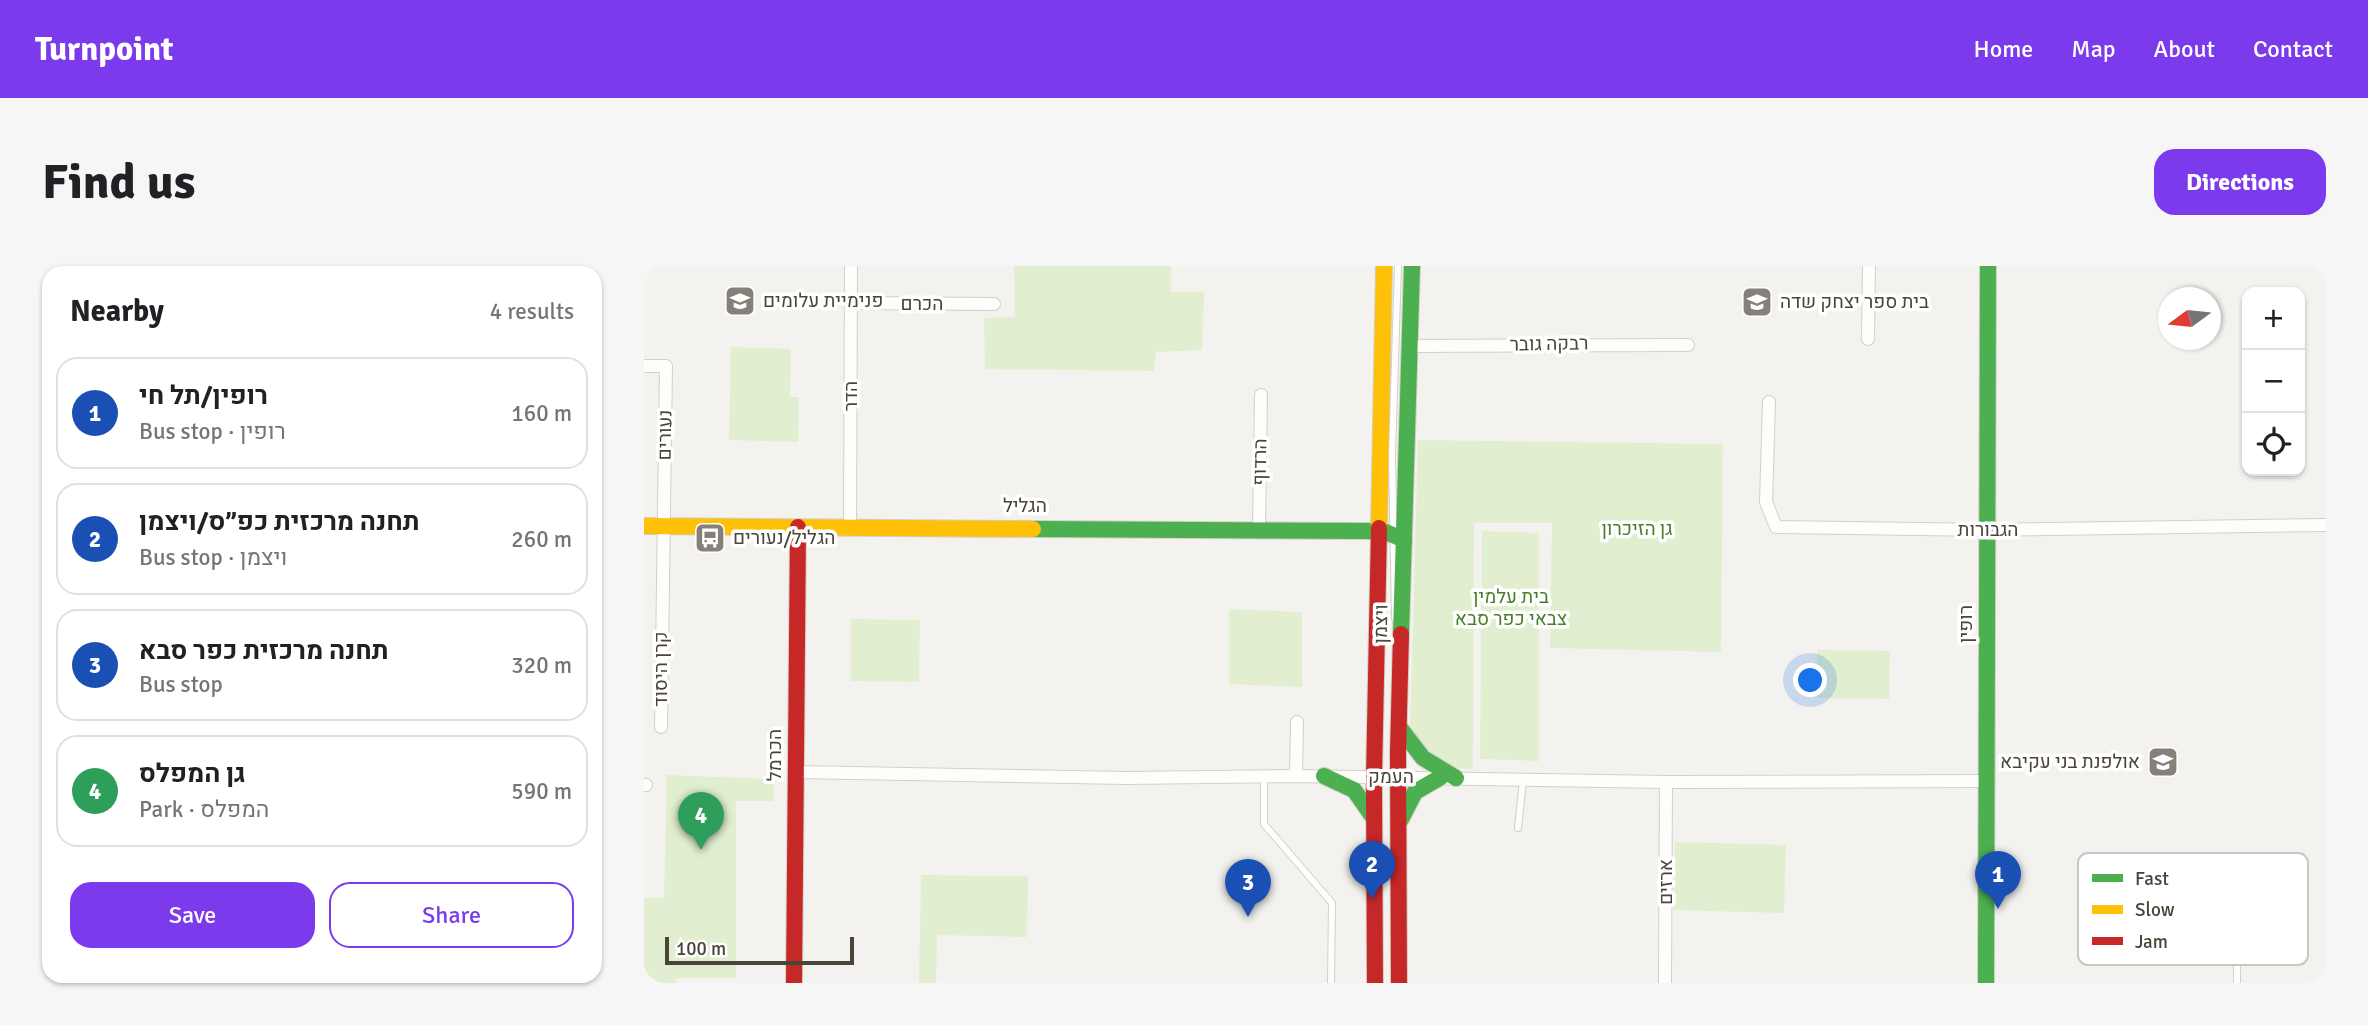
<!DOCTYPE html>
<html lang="en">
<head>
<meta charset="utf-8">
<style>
	:root { --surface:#fff; --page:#f6f6f6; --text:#202124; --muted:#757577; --line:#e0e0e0; --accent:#7c3aed }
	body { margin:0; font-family:Signika,Heebo,sans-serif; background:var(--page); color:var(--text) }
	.controls { position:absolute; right:21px; top:21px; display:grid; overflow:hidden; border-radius:14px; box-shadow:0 2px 5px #0004 }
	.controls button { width:63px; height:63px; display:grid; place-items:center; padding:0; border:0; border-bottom:2px solid var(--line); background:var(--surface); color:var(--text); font:35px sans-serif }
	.compass { position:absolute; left:1514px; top:21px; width:63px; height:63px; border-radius:50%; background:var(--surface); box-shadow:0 2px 5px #0004; rotate:255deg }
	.scale { position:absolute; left:21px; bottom:18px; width:189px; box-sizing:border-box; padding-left:7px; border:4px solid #4b4439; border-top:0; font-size:19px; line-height:24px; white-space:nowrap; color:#4b4439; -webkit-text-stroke:5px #fff; paint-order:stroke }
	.you { position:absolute; left:1167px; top:415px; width:24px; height:24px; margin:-18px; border:5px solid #fff; border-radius:50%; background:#1a73e8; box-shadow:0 0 0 10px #1a73e833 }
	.badge { display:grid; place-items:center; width:46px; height:46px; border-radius:50%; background:var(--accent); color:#fff; font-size:23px; font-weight:700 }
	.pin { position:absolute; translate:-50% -58px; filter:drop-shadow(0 2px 4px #0008) }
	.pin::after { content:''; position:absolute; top:37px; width:24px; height:21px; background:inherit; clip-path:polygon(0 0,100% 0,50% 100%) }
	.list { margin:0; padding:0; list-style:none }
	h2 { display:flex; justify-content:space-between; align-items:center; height:91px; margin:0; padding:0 28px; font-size:30px }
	h2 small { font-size:23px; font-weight:400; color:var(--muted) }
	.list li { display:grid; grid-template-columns:46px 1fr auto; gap:21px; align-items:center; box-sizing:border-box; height:112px; margin:0 14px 14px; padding:0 14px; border:2px solid var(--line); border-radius:21px }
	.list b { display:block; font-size:26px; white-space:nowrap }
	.list p { margin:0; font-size:23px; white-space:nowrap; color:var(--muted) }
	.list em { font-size:23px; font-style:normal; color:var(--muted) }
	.actions { display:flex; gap:14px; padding:21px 28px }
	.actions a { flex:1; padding:16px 0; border:2px solid var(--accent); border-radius:21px; text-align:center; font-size:24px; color:var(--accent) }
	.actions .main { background:var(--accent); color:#fff }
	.icon { flex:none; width:38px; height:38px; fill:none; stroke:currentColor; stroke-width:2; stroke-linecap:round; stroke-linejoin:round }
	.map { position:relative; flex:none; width:1682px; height:717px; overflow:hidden; border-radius:21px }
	header { display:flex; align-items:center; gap:42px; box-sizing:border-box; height:98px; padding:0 35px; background:var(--accent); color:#fff }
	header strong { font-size:33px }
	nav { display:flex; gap:38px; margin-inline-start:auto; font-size:24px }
	.intro { display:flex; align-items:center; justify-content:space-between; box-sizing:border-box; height:168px; padding:0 42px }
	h1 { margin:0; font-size:49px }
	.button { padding:18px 32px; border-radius:21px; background:var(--accent); color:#fff; font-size:24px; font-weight:700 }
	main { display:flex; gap:42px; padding:0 42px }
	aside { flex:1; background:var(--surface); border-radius:21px; box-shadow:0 2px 5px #0004 }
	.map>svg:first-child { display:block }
</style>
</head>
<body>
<header>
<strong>Turnpoint</strong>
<nav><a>Home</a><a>Map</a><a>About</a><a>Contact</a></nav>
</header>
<div class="intro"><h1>Find us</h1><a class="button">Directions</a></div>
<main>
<aside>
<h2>Nearby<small>4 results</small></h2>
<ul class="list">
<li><span class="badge" style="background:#1a4fb4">1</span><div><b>רופין/תל חי</b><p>Bus stop · רופין</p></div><em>160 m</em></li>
<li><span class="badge" style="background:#1a4fb4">2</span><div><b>תחנה מרכזית כפ״ס/ויצמן</b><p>Bus stop · ויצמן</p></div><em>260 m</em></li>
<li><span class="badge" style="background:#1a4fb4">3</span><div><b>תחנה מרכזית כפר סבא</b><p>Bus stop</p></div><em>320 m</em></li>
<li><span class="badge" style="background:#2e9e5b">4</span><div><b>גן המפלס</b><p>Park · המפלס</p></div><em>590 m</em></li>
</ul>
<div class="actions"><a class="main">Save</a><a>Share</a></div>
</aside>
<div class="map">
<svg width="1682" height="717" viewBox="0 0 1682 717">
	<rect width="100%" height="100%" fill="#f4f2ee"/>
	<g fill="#e1eecf">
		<polygon points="370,0 527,0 527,26 560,26 558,84 512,86 510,105 341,103 340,52 371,51"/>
		<polygon points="87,81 147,83 146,131 155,131 154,176 85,174"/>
		<polygon points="774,174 1079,178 1077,386 906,382 908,257 830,257 829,504 798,500 766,465"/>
		<polygon points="838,265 895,267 895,495 836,493"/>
		<polygon points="585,343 658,346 658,421 585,418"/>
		<polygon points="207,353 276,354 275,416 207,415"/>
		<polygon points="1173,384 1246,385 1245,433 1173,432"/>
		<polygon points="23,509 130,513 129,535 92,535 92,712 33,712 32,717 0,717 0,632 20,632"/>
		<polygon points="1031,576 1142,579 1140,647 1029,644"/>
		<polygon points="277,609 384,610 383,671 293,669 292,717 275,717"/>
	</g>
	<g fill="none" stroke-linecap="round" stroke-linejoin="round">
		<g stroke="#d2d0cb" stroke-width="8">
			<g id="lane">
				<polyline points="751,352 748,189 754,0"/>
				<polyline points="620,510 620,558 688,637 687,717"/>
				<polyline points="874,562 879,514"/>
				<polyline points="1593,620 1593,717"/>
			</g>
		</g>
		<g stroke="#d2d0cb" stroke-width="14">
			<g id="street">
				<polyline points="207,37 350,38"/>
				<polyline points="1224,73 1225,0"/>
				<polyline points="765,80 1044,79"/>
				<polyline points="0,100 22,100 17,461"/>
				<polyline points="1125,136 1122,236 1132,261 1343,264 1682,259"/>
				<polyline points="206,261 207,0"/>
				<polyline points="615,263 617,129"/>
				<polyline points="152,506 482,512 652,510 1022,516 1343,515"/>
				<polyline points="652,510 653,456"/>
				<polyline points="0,519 2,519"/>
				<polyline points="1021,717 1022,516"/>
			</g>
		</g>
		<g stroke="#d3cfc5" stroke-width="18">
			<g id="fast">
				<polyline points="389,263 722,265 742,266 760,274"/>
				<polyline points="757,368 768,0"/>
				<polyline points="756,462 779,492 812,512"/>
				<polyline points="680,510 710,524 729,551"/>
				<polyline points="757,553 771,526 797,511"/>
				<polyline points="1342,717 1344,0"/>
			</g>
		</g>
		<g stroke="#d3cfc5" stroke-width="18">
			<g id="slow">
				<polyline points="0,260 389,263"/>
				<polyline points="735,262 740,0"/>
			</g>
		</g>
		<g stroke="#d3cfc5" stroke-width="18">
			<g id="jam">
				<polyline points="150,717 154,261"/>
				<polyline points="731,717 730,512 735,262"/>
				<polyline points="755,717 754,487 757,368"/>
			</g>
		</g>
		<use href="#lane" stroke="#fdfdfc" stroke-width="6"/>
		<use href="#street" stroke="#fdfdfc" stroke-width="12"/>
		<use href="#fast" stroke="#4caf50" stroke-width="16"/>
		<use href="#slow" stroke="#ffc107" stroke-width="16"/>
		<use href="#jam" stroke="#c62828" stroke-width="16"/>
	</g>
	<defs>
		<g id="school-square" transform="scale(1.575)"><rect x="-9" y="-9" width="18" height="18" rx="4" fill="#868178" stroke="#fff"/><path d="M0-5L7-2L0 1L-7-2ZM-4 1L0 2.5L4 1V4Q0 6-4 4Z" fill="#fff"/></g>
		<g id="bus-square" transform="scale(1.575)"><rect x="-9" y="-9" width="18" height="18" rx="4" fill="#868178" stroke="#fff"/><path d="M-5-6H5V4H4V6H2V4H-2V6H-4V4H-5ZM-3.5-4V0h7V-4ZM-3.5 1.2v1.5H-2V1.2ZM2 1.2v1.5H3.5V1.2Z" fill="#fff"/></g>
	</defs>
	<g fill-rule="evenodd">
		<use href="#school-square" x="96" y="35"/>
		<use href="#school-square" x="1113" y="36"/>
		<use href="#bus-square" x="66" y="272"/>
		<use href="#school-square" x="1519" y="496"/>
	</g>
	<g text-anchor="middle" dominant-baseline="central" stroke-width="7" stroke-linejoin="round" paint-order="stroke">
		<g font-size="19" fill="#4b4439" stroke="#fff" text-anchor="start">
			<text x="119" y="35">פנימיית עלומים</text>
			<text x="1136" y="36">בית ספר יצחק שדה</text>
			<text x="89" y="272">הגליל/נעורים</text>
			<text x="1496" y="496" text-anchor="end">אולפנת בני עקיבא</text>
		</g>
		<g font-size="19" fill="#4b4439" stroke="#fff">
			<text x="278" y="38">הכרם</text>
			<text transform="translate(905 78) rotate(-1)">רבקה גובר</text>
			<text transform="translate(207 130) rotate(-90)">הדר</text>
			<text transform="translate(21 169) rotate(-89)">נעורים</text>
			<text transform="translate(616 196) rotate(-89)">הרדוף</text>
			<text x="381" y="240">הגליל</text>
			<text x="1344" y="264">הגבורות</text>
			<text transform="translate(737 358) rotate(-89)">ויצמן</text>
			<text transform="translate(1322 358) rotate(-90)">רופין</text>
			<text transform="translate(17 403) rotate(-90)">קרן היסוד</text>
			<text transform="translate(131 489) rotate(-90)">הכרמל</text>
			<text x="747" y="511">העמק</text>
			<text transform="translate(1022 616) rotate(-90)">ארזים</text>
		</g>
		<g font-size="19" fill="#4a7f2a" stroke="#fff">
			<text x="993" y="263">גן הזיכרון</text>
			<text x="867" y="331">בית עלמין<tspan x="867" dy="22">צבאי כפר סבא</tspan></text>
		</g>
	</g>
	<rect x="1434" y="587" width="230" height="112" rx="10" fill="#fff" stroke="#c9c7c4" stroke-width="2"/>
	<rect x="1448" y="608" width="31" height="8" fill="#4caf50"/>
	<rect x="1448" y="639" width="31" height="9" fill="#ffc107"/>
	<rect x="1448" y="671" width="31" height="8" fill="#c62828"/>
	<g font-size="19" fill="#4b4439">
		<text x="1491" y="619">Fast</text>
		<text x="1491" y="650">Slow</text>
		<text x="1491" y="682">Jam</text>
	</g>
</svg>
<div class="controls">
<button>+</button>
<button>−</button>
<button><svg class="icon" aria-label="locate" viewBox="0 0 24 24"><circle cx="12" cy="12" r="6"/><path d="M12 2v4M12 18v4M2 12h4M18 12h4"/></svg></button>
</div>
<svg class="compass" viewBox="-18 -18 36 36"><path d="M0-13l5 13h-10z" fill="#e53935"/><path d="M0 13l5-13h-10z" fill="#757577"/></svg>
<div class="scale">100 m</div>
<div class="you"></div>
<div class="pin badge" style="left:1354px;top:643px;background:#1a4fb4">1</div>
<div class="pin badge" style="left:728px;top:633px;background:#1a4fb4">2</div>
<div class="pin badge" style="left:604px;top:651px;background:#1a4fb4">3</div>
<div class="pin badge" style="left:57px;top:584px;background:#2e9e5b">4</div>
</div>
</main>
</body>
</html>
